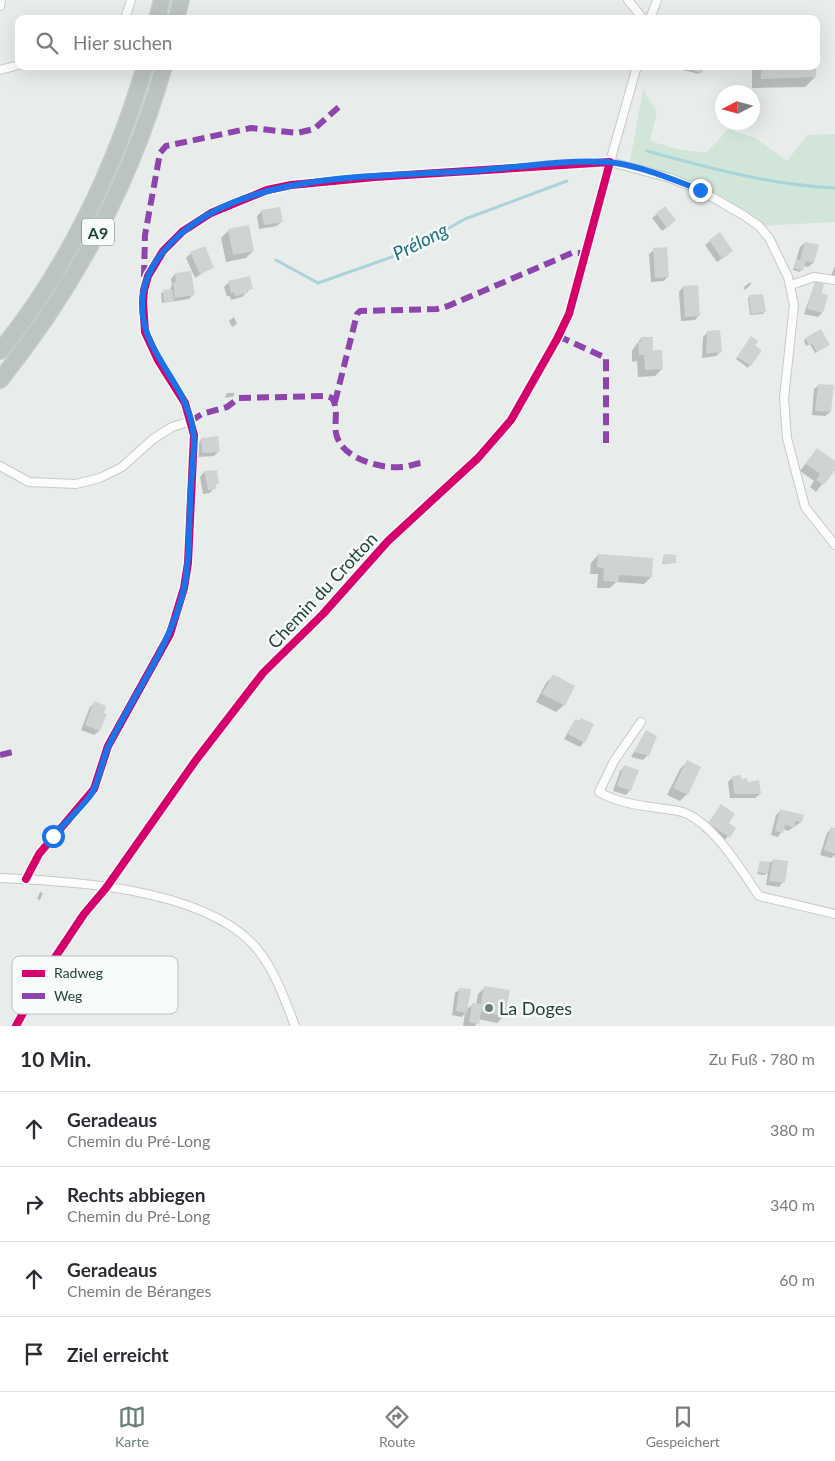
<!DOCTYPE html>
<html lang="de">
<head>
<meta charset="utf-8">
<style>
	:root { --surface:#fff; --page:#f2f2f3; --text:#2b2b33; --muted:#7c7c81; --line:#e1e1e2; --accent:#697e78 }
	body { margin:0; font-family:Lato,sans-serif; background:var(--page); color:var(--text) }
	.compass { position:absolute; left:715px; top:85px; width:45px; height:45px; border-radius:50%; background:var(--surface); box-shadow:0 5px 20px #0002; rotate:264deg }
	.stop { position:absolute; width:15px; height:15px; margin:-11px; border:4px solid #1a73e8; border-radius:50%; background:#fff }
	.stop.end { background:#1a73e8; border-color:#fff; box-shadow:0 1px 5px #0008 }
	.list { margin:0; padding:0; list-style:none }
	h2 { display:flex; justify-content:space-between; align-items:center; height:65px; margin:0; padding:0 20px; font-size:21px }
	h2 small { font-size:16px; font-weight:400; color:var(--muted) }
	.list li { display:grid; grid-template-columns:32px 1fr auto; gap:15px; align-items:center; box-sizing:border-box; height:75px; padding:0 20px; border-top:1px solid var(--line) }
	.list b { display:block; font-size:19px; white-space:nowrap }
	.list p { margin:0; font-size:16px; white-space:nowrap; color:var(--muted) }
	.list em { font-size:16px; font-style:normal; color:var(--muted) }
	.icon { flex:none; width:28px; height:28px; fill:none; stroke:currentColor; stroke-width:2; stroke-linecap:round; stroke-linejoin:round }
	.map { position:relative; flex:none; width:835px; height:1026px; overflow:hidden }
	.search { position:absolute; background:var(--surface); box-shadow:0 5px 20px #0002; left:15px; right:15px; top:15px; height:55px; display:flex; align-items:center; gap:12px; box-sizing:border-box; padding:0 18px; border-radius:10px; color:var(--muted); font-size:19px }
	.sheet { height:365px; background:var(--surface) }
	nav { display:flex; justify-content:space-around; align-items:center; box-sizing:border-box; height:70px; border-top:1px solid var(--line); background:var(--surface); font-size:14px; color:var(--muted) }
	nav a { display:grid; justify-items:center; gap:2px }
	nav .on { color:var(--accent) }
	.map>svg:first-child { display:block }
</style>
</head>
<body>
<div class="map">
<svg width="835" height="1026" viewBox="0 0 835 1026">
	<rect width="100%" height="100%" fill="#e8edeb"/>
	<polygon fill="#d1e6d8" points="643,89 657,112 650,141 677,149 706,153 728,129 755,138 787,161 807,135 835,134 835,222 759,226 700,190 629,167"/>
	<g fill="#0003">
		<polygon points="684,66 703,66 699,74 683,70"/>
		<polygon points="707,66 714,66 712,69 707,68"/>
		<polygon points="752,66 815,66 815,77 805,87 752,88"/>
		<polygon points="665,208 670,225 662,231 652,218"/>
		<polygon points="261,212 282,221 277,226 259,229 257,216"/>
		<polygon points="228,231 253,251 246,258 226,262 221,238"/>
		<polygon points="710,241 727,255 717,262 705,245"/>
		<polygon points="805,243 817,246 813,263 808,267 803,266 800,272 793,270 800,247"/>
		<polygon points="654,250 668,276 664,281 651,282 649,254"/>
		<polygon points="191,253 212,267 195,278 186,258"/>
		<polygon points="835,266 835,277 831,276"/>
		<polygon points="175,274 193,295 189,299 162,303 161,293 169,291 172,285 171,279"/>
		<polygon points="229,282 251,288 242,297 231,300 230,296 227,296 224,287"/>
		<polygon points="750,282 751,284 745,290 743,288"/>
		<polygon points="815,283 822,313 818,317 804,314"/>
		<polygon points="683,287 699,315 695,320 681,321 679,292"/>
		<polygon points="750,296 764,312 763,314 750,315 748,298"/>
		<polygon points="234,317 237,324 232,327 229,321"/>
		<polygon points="708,332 720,352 716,356 702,358 703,337"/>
		<polygon points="641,338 662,369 655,376 638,377 637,361 632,362 632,351"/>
		<polygon points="805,339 828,345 815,353 810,344 806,346 804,341"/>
		<polygon points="749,340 760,350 748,368 736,359"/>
		<polygon points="819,385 830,412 825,416 812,415 814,389"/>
		<polygon points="227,393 234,393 234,396 225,398"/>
		<polygon points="202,439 218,452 214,456 198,457 197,444"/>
		<polygon points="817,449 835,462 835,468 816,492 810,487 814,481 800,471"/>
		<polygon points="204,472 217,483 210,493 203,494 200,477"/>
		<polygon points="598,555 651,577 644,584 616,582 610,588 597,588 598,574 590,574 591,563"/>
		<polygon points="664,555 675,563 662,564"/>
		<polygon points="553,676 564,705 556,712 536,702 546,683"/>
		<polygon points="95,703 105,715 99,731 94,735 81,730 90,707"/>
		<polygon points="575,720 584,742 580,747 564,739"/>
		<polygon points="646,731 648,755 643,760 631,757"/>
		<polygon points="687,762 687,794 680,801 667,795 680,769"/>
		<polygon points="625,766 630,790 626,795 613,791 620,771"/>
		<polygon points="732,778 747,783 760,794 755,798 730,798 728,782"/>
		<polygon points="721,806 727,823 734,828 722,844 702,831"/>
		<polygon points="780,811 801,822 788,831 783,829 778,837 771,835 776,815"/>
		<polygon points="832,828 835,829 835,855 831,858 820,855 827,833"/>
		<polygon points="773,860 783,882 779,887 766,885 768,872 765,875 757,874 760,862 770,863"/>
		<polygon points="40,892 43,893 40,900 37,899"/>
		<polygon points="485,987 504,1016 497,1023 478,1019 475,1026 463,1026 465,1013 462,1017 452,1015 455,993 460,989 466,1010 473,1004 476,1005 478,994"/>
	</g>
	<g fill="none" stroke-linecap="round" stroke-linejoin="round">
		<g stroke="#a9d4db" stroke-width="3">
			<path d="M 647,151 C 709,168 771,185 835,188"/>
			<polyline points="276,260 318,283 406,252 465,219 567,181"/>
		</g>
	</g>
	<g fill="#cfd4d2">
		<polygon points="684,66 704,66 702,73 684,68"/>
		<polygon points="761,66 816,66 816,77 761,79"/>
		<polygon points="665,206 676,220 667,228 656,213"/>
		<polygon points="280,207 283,222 264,225 261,210"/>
		<polygon points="249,225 254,251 233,255 228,229"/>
		<polygon points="720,232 733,251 722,259 709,240"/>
		<polygon points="805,242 819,245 814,263 806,261 803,271 794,268 796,259 800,260"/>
		<polygon points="205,246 214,268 200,274 190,252"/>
		<polygon points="667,247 669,277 655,278 653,248"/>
		<polygon points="191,271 195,295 175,298 173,283 176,282 175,273"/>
		<polygon points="250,276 253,289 247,290 248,293 235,296 234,292 231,293 228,281"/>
		<polygon points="815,281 824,284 822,293 828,295 823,313 807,309"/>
		<polygon points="698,285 700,316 685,317 683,286"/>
		<polygon points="172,289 174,301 164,302 163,290"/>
		<polygon points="763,294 766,312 751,314 749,295"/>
		<polygon points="821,329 830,345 817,352 812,343 809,345 805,338"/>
		<polygon points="720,330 722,352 706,354 707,331"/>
		<polygon points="751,336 758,341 755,346 762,350 751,366 737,357"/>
		<polygon points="641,337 653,337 653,350 662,350 663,369 645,370 644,355 639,355 638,342 641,342"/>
		<polygon points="818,384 834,385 831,412 815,411"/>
		<polygon points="218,436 220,452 202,453 201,438"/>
		<polygon points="817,448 835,461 835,470 824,485 816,480 820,474 806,464"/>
		<polygon points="217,470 219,484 215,484 216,489 208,490 204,471"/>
		<polygon points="598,554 653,558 652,577 619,575 618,582 603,581 604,568 597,567"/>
		<polygon points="664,554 676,555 676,563 663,563"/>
		<polygon points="553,674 575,686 565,706 542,694"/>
		<polygon points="94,701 106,706 104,713 107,714 100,731 85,725"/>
		<polygon points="581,718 594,724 585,743 568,734 575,719 579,721"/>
		<polygon points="646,730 657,736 649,756 634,752"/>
		<polygon points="687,760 701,767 688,795 673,788"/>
		<polygon points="624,765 639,770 631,791 617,786"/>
		<polygon points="741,775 741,779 747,778 748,782 759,780 761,794 734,794 732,776"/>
		<polygon points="721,804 735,814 729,823 736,828 730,838 708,823"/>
		<polygon points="780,809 804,815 802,822 795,821 794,827 785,825 783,833 775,831"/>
		<polygon points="831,827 835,828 835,854 824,850"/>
		<polygon points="773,859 788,861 785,883 769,881"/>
		<polygon points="760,861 770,862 768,874 758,872"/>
		<polygon points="484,986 510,990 505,1016 481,1012 479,1024 469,1022 472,1003 481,1004"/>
		<polygon points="459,988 471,989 467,1013 456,1011"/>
	</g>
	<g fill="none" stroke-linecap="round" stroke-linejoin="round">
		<g stroke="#c5cac8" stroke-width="10">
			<g id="minor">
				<polyline points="628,0 643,19"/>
				<polyline points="0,6 1,0"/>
				<polyline points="125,19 131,0"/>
				<polyline points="650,19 657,0"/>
				<polyline points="637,66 610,162 670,178 700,190 743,215 759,226 769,238 788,277 794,305 784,398 787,438 805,507 835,545"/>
				<polyline points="0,70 19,65"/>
				<polyline points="791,285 814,277 835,280"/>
				<polyline points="0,466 29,482 76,484 100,478 122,467 153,439 172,427 191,421"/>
				<path d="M 641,722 L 614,761 L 599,792 C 623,806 651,806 678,811 C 710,817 741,870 759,896 L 835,914"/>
				<path d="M 0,878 C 73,881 196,888 251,942 C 273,965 284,997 295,1026"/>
				<polyline points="16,1026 46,971 84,914 106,888 196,760 263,673 323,614 388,541 478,458 511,420 557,339 569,314 610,162 375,177 291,185 267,190 211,213 183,231 163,251 148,276 144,290 143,302 145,332 158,360 185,403 194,435 188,563 184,588 170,634 108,746 94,789 39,854 26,879"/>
			</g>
		</g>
		<g stroke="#c3ccc9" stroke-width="18">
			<g id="motorway">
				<polyline points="157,19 162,0"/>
				<polyline points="176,19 181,0"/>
				<path d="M 0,351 C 67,269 115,168 145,66"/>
				<path d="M 0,380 C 75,287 131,182 164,66"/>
			</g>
		</g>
		<use href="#minor" stroke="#fcfcfc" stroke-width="8"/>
		<use href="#motorway" stroke="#bcc4c2" stroke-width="15"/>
		<g stroke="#8e44ad" stroke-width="6" stroke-dasharray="12 6" stroke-linecap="butt">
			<polyline points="144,277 145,235 160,153 166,146 251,128 297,133 314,129 341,105"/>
			<polyline points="558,336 606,358 606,443"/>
			<polyline points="335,402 357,314 360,311 437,309 448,306 572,253 586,253"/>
			<path d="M 191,421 L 202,414 L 227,407 L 239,398 L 326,396 L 332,398 C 339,409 334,421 336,433 C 340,458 380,469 401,467 C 408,467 414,464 421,463"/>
			<polyline points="0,755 17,751"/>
		</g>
		<g stroke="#f7fbf9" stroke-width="11">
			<polyline id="cycleway" points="16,1026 46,971 84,914 106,888 196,760 263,673 323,614 388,541 478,458 511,420 557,339 569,314 610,162 375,177 291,185 267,190 211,213 183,231 163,251 148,276 144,290 143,302 145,332 158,360 185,403 194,435 188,563 184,588 170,634 108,746 94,789 39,854 26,879"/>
		</g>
		<use href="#cycleway" stroke="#d6006c" stroke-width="8"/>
	</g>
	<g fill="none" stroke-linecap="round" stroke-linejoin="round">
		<path stroke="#1a73e8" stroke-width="6" d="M 53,836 C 65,823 79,810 90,796 C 100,782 101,761 109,745 C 134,693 171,646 184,588 C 191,555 188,520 191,486 C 192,464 197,442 191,420 C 179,373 132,343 144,288 C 148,271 160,254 172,242 C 241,171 377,177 470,171 C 514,168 564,159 608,162 C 635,164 675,180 700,190"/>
	</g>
	<circle fill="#697e78" stroke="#f7fbf9" stroke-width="2" cx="489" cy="1008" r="5"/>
	<g text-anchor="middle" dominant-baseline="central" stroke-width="5" stroke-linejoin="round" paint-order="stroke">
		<rect fill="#f7fbf9" stroke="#637a73" stroke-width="1" x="82" y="218.5" width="32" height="27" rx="4"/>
		<g font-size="16" font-weight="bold" fill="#24423a">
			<text x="98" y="232">A9</text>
		</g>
		<g font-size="18" fill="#24423a" stroke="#f7fbf9">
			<text transform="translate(322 590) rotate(-47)">Chemin du Crotton</text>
		</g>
		<g font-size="18" fill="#24423a" stroke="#f7fbf9" text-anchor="start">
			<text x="499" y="1008">La Doges</text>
		</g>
		<g font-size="19" font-style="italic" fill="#1c6f80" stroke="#f7fbf9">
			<text transform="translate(420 241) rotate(-27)">Prélong</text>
		</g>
	</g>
	<rect x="12" y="956" width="166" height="58" rx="8" fill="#f7fbf9" stroke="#b8c4c0" stroke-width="1"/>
	<rect x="22" y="970" width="23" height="7" fill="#d6006c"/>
	<rect x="22" y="993" width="23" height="6" fill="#8e44ad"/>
	<g font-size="14" fill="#24423a">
		<text x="54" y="978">Radweg</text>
		<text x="54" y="1001">Weg</text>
	</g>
</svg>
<svg class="compass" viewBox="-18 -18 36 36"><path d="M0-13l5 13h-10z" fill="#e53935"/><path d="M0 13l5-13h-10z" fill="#7c7c81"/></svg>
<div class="stop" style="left:53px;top:836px"></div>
<div class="stop end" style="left:700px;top:190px"></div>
<div class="search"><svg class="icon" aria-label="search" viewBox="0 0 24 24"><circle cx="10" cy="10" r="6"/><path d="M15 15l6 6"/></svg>Hier suchen</div>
</div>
<section class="sheet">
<h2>10 Min.<small>Zu Fuß · 780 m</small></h2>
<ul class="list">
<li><svg class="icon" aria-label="ahead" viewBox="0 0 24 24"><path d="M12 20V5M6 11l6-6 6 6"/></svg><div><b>Geradeaus</b><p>Chemin du Pré-Long</p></div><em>380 m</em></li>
<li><svg class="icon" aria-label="right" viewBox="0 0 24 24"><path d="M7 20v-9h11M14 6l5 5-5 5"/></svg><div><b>Rechts abbiegen</b><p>Chemin du Pré-Long</p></div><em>340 m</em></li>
<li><svg class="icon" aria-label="ahead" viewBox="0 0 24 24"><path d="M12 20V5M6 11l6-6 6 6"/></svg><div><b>Geradeaus</b><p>Chemin de Béranges</p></div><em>60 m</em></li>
<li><svg class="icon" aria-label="arrive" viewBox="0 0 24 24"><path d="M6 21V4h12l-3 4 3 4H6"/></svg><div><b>Ziel erreicht</b></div></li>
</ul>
</section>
<nav>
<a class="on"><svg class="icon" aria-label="map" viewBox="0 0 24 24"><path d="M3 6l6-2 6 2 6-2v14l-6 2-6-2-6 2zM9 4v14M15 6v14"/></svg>Karte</a>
<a><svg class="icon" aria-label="directions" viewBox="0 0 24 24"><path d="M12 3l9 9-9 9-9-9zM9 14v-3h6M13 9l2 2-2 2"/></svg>Route</a>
<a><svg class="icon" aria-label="saved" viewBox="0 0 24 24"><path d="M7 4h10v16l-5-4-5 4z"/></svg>Gespeichert</a>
</nav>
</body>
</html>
